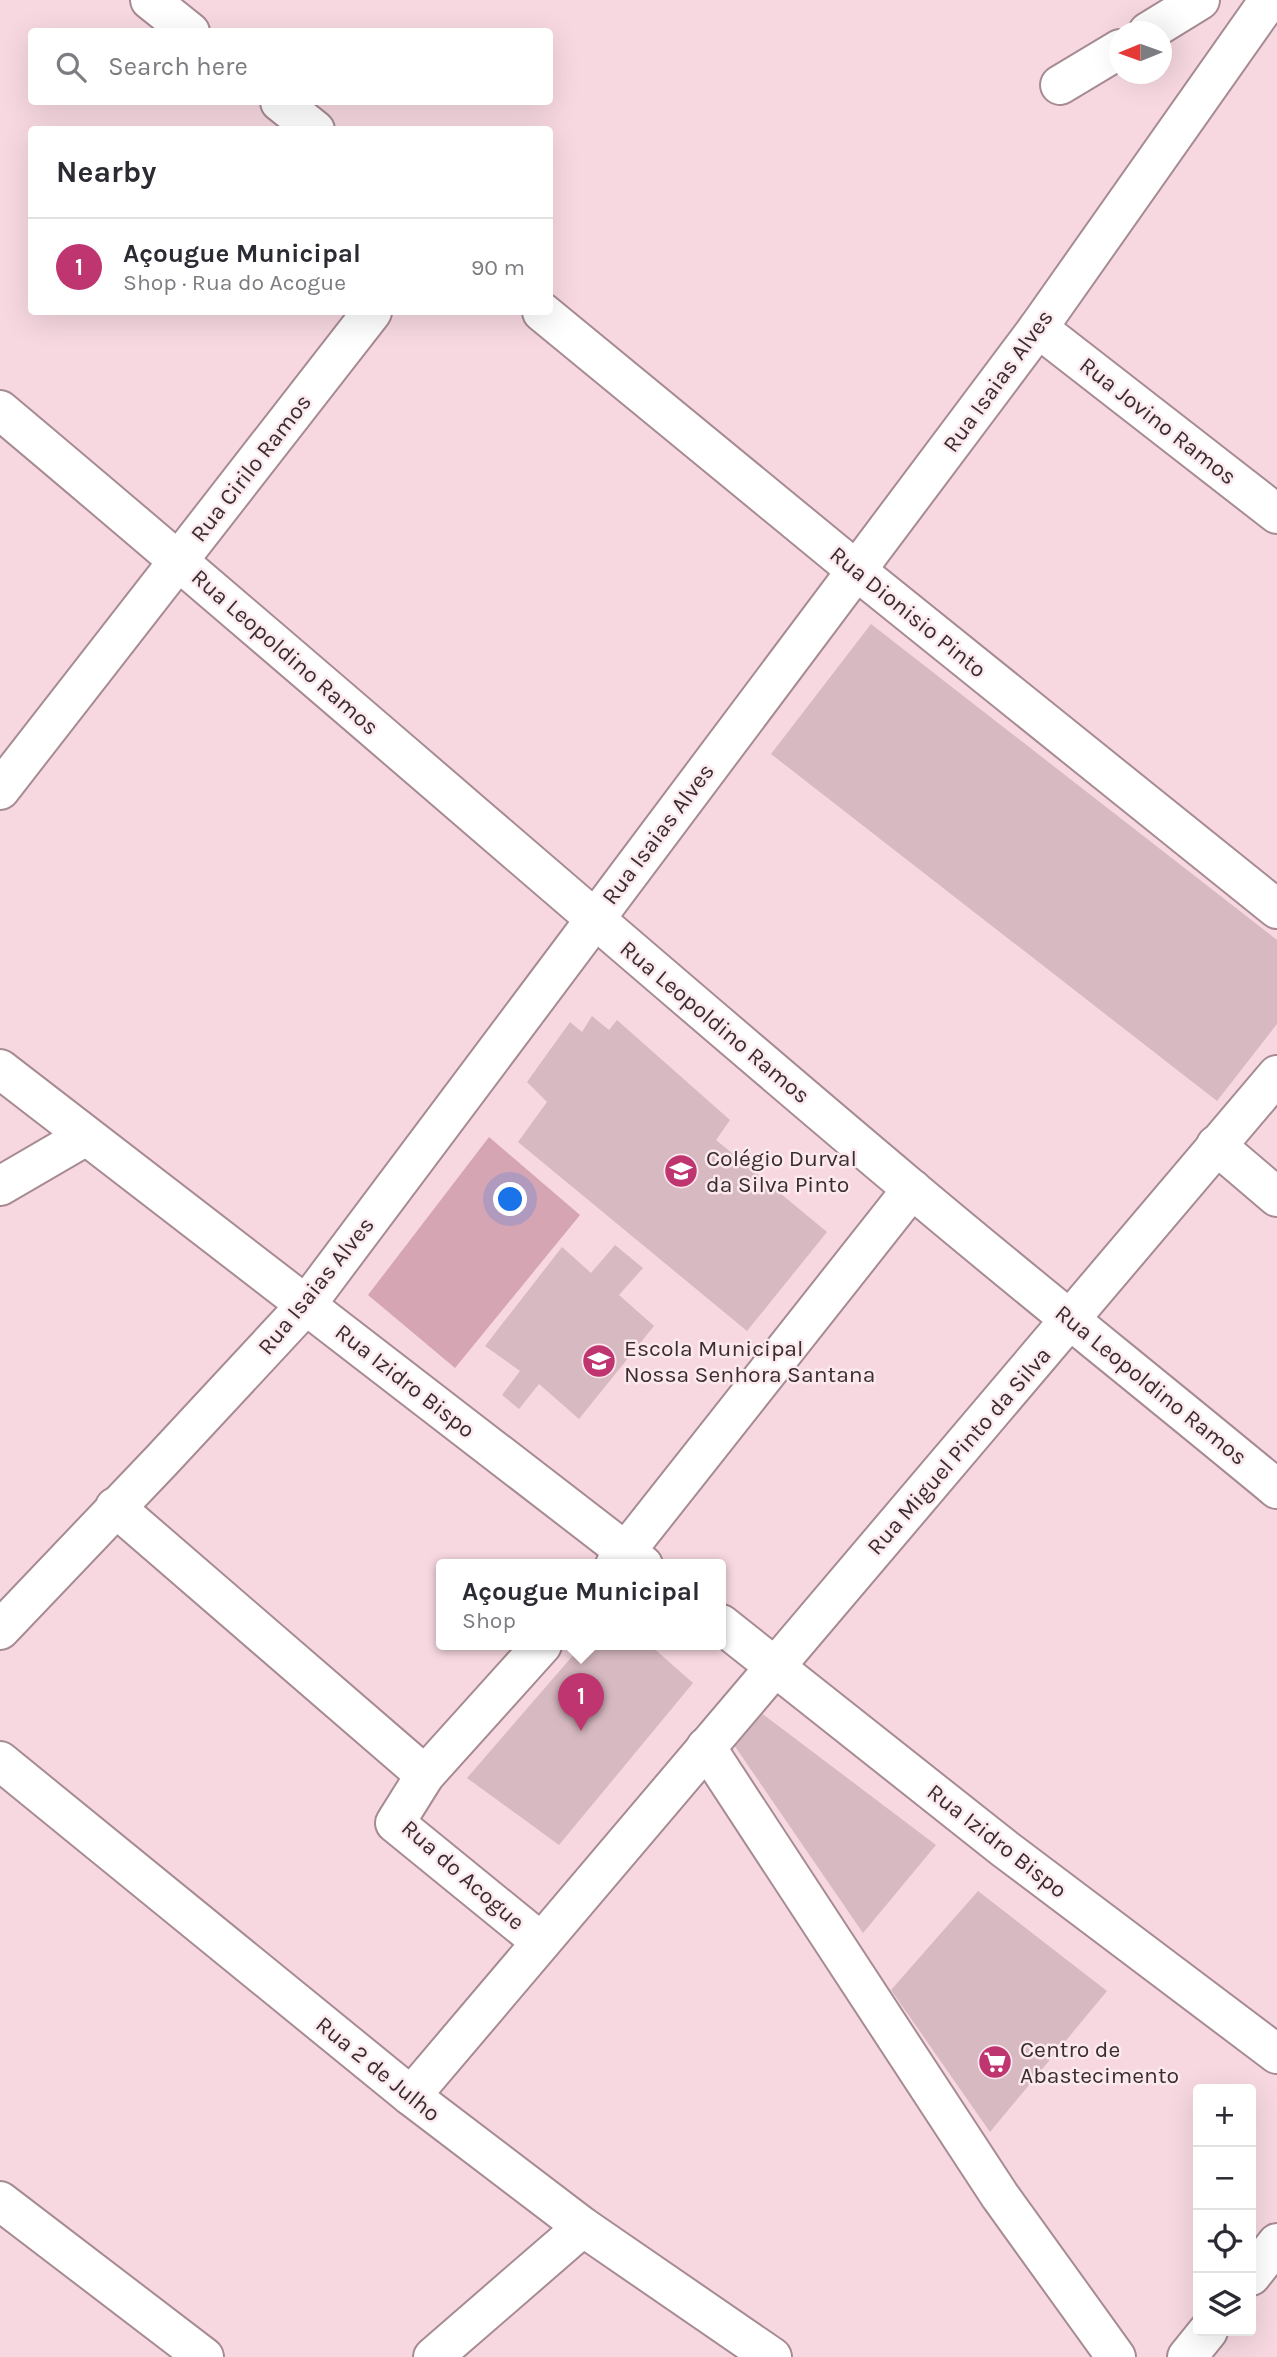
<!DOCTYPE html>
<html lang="en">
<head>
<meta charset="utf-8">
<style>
	:root { --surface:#fff; --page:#f2f2f3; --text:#2b2b33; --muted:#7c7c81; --line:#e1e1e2; --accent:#be3570 }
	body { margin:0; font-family:Karla,sans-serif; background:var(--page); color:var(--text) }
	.controls { position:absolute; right:21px; bottom:21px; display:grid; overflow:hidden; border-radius:7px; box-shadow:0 7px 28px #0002 }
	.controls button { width:63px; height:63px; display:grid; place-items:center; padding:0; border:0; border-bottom:2px solid var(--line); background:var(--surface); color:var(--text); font:35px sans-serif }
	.compass { position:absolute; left:1109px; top:21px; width:63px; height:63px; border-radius:50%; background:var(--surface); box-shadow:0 7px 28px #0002; rotate:269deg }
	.you { position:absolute; left:511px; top:1200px; width:24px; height:24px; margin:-18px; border:5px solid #fff; border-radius:50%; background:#1a73e8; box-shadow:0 0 0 10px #1a73e833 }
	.badge { display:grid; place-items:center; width:46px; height:46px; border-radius:50%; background:var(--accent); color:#fff; font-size:23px; font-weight:700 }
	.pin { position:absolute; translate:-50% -58px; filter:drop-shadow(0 2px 4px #0008) }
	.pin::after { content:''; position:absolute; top:37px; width:24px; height:21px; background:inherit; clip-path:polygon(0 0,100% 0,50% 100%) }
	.popup { position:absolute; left:436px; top:1559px; width:290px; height:91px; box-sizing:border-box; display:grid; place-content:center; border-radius:7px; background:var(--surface); filter:drop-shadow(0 2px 5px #0005); font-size:23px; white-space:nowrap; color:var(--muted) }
	.popup b { font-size:26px; color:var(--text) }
	.popup::after { content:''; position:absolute; left:50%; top:100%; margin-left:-14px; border:14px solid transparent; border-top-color:var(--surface) }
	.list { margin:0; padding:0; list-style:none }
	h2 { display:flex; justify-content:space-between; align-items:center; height:91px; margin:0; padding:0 28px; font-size:30px }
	h2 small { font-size:23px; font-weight:400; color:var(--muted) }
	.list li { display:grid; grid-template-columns:46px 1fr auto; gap:21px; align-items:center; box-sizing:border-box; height:98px; padding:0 28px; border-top:2px solid var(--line) }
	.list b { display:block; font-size:26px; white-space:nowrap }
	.list p { margin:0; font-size:23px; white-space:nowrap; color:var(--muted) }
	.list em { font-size:23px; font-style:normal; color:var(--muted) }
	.icon { flex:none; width:38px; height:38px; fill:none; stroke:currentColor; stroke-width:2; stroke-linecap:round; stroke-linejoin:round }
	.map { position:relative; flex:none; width:1277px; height:2357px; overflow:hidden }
	.search { position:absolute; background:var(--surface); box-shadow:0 7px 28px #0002; left:28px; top:28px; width:525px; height:77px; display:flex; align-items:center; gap:18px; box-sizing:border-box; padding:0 24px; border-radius:7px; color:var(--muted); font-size:26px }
	.panel { position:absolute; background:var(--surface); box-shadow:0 7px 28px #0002; left:28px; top:126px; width:525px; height:189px; border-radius:7px }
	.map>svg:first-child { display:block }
</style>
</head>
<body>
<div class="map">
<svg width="1277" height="2357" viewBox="0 0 1277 2357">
	<rect width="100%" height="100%" fill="#f7d8e1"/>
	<polygon fill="#d6a5b4" points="489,1137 580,1215 455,1368 368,1295"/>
	<g fill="#d7b9c1">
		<polygon points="871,624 1277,940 1277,1024 1217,1101 771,754"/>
		<polygon points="592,1016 609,1030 617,1020 730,1120 716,1140 827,1232 747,1331 518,1142 547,1102 527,1082 570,1022 582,1032"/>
		<polygon points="615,1245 643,1268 619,1295 654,1326 579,1419 539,1384 519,1409 502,1395 520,1371 485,1346 562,1247 591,1273"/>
		<polygon points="582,1645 650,1645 693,1683 559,1845 467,1778"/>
		<polygon points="756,1709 936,1845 863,1933 732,1742"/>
		<polygon points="978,1891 1107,1991 990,2132 891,1990"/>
	</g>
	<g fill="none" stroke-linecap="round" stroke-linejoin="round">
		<g stroke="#a78b93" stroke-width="42">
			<g id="minor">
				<polyline points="150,0 190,32"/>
				<polyline points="1148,32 1200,0"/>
				<polyline points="1060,85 1120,49"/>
				<polyline points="280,102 315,130"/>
				<polyline points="542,312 857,571 1277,909"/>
				<polyline points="1038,328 1277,514"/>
				<path d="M 0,410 C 305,666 603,929 907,1185 C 1029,1288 1154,1387 1277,1489"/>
				<polyline points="0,790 372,312"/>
				<polyline points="1216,1145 1277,1197"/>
				<polyline points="0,1186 86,1136"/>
				<polyline points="115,1507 425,1775"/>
				<polyline points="615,1565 912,1189"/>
				<polyline points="706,1747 1000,2196 1116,2357"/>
				<polyline points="0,1761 411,2096 583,2227 772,2357"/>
				<polyline points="541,1942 395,1823 425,1775 542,1645"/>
				<polyline points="411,2096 1277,1075"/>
				<polyline points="0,2201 204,2357"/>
				<polyline points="433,2357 583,2227"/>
			</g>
		</g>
		<g stroke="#a78b93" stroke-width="42">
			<g id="tertiary">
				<polyline points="0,1069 643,1565"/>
				<polyline points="721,1624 1005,1849 1277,2054"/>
				<polyline points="0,1630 162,1460 306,1305 1038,328 1269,0"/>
				<polyline points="1251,2276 1277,2243"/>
				<polyline points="1187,2357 1208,2331"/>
			</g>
		</g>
		<use href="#minor" stroke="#fff" stroke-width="38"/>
		<use href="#tertiary" stroke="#fff" stroke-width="38"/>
	</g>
	<defs>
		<g id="school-disc" transform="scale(1.75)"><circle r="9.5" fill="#be3570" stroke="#fce9ee"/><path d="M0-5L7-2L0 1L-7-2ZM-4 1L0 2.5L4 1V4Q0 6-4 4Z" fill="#fff"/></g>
		<g id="supermarket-disc" transform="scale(1.75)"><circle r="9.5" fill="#be3570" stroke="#fce9ee"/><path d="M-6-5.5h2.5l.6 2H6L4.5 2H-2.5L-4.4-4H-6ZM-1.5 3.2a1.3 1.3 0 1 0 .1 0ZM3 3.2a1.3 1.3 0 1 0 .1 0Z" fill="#fff"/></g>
	</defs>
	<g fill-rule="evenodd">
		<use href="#school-disc" x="681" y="1171"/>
		<use href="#school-disc" x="599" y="1361"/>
		<use href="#supermarket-disc" x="995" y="2062"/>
	</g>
	<g text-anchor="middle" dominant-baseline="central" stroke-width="5" stroke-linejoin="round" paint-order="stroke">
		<g font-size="23" fill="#392d31" stroke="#fce9ee">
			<text transform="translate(998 381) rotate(-54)">Rua Isaias Alves</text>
			<text transform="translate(1158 421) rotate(38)">Rua Jovino Ramos</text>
			<text transform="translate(251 468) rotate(-52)">Rua Cirilo Ramos</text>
			<text transform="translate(908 612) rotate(39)">Rua Dionisio Pinto</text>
			<text transform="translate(285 652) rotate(41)">Rua Leopoldino Ramos</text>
			<text transform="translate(658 834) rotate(-53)">Rua Isaias Alves</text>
			<text transform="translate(715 1022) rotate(40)">Rua Leopoldino Ramos</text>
			<text transform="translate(316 1286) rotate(-51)">Rua Isaias Alves</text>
			<text transform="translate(405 1381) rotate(38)">Rua Izidro Bispo</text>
			<text transform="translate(1151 1385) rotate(39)">Rua Leopoldino Ramos</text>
			<text transform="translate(959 1451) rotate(-49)">Rua Miguel Pinto da Silva</text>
			<text transform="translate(997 1841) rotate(38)">Rua Izidro Bispo</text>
			<text transform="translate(463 1875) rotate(41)">Rua do Acogue</text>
			<text transform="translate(378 2069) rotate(39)">Rua 2 de Julho</text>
		</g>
		<g font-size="23" fill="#392d31" stroke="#fce9ee" text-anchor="start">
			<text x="706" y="1158">Colégio Durval<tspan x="706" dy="26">da Silva Pinto</tspan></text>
			<text x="624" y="1348">Escola Municipal<tspan x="624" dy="26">Nossa Senhora Santana</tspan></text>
			<text x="1020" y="2049">Centro de<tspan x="1020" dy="26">Abastecimento</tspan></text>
		</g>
	</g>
</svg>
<div class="controls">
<button>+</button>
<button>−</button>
<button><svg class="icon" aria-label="locate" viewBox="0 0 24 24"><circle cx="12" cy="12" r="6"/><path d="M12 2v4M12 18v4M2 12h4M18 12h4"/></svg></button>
<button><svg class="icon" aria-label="layers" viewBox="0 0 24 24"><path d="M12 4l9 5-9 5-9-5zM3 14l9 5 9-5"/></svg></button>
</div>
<svg class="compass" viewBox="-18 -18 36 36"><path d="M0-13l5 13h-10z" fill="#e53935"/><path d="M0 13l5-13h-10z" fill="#7c7c81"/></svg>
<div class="you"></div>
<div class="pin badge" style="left:581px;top:1731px">1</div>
<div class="popup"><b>Açougue Municipal</b>Shop</div>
<div class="search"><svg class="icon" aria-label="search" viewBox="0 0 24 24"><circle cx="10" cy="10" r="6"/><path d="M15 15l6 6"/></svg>Search here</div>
<section class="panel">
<h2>Nearby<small></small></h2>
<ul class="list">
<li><span class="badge">1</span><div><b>Açougue Municipal</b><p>Shop · Rua do Acogue</p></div><em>90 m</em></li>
</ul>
</section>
</div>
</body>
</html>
